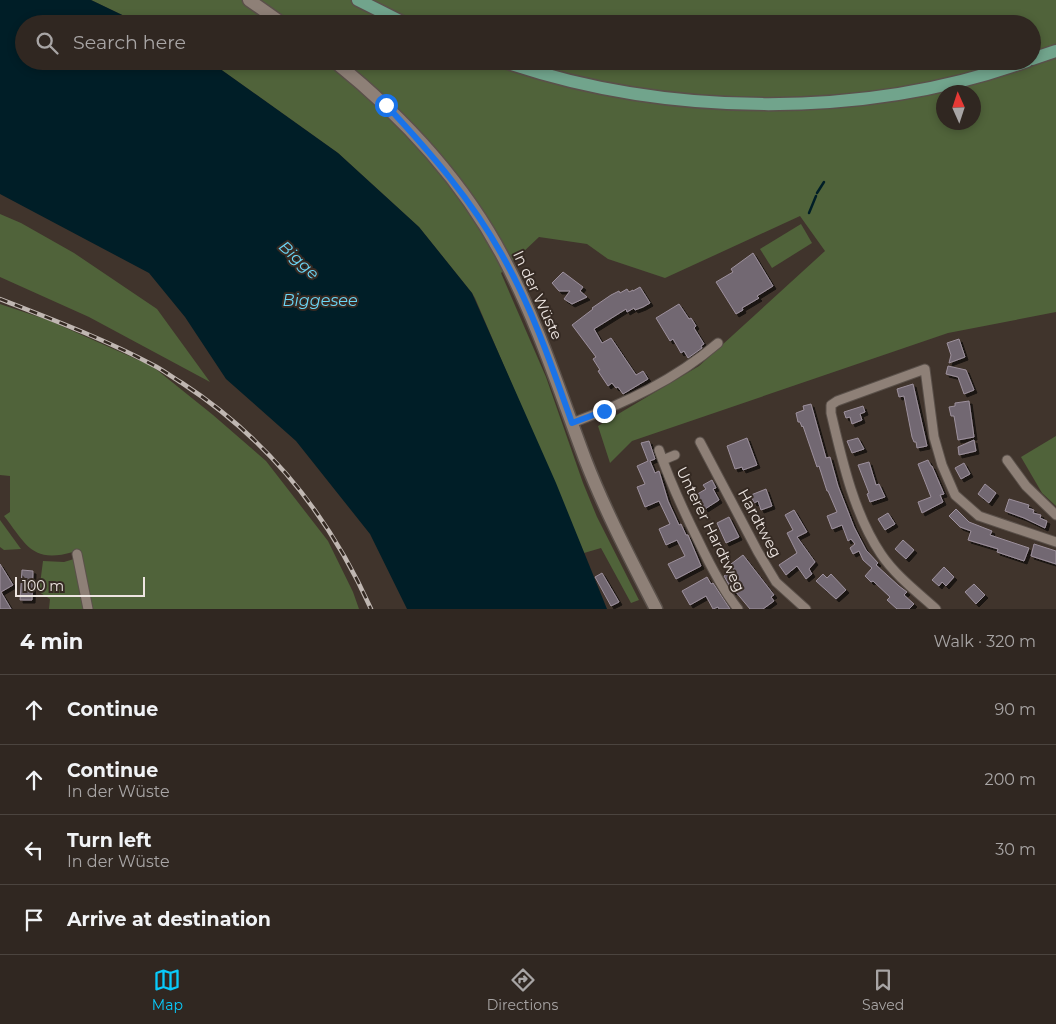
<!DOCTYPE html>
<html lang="en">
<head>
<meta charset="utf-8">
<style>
	:root { --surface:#302721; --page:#382f2a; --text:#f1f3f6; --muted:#a8a5a5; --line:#4b443f; --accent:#09cafa }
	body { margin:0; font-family:Montserrat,sans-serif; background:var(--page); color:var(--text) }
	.compass { position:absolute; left:936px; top:85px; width:45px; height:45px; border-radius:50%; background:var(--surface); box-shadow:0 2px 8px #0003; rotate:357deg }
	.scale { position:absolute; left:15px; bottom:12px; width:130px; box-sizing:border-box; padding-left:5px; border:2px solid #ede5e1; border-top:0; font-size:14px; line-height:18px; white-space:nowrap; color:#ede5e1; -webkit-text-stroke:4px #352a23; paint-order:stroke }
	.stop { position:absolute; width:15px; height:15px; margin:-11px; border:4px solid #1a73e8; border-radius:50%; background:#fff }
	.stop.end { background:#1a73e8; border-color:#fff; box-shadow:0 1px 5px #0008 }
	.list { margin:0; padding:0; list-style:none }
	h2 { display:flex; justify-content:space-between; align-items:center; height:65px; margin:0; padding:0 20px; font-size:21px }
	h2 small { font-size:16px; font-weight:400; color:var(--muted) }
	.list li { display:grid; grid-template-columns:32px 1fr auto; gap:15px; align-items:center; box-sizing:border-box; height:70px; padding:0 20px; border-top:1px solid var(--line) }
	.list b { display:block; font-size:19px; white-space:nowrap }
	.list p { margin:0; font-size:16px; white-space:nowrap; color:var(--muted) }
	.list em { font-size:16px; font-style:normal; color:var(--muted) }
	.icon { flex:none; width:28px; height:28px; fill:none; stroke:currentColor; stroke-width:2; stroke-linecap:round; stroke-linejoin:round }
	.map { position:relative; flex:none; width:1056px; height:609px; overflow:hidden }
	.search { position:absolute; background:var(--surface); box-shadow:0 2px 8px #0003; left:15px; right:15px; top:15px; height:55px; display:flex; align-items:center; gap:12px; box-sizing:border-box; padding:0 18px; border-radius:28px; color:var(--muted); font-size:19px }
	.sheet { height:345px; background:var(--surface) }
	nav { display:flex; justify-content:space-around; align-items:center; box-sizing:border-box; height:70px; border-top:1px solid var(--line); background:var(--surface); font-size:14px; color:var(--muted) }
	nav a { display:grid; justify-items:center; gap:2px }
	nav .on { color:var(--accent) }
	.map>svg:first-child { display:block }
</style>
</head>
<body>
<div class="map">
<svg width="1056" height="609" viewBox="0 0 1056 609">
	<defs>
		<filter id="shadow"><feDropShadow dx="3" dy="3" stdDeviation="0" flood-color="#0009"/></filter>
	</defs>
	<rect width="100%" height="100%" fill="#40342c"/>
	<g fill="#50633a" fill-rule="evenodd">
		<path d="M 91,0 L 1056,0 L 1056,312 L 948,333 L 632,441 L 610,463 L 598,426 L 699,366 L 825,251 L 800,216 L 665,278 L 608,259 L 587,244 L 539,237 L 501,273 L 546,377 L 583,483 L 597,517 L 639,600 L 631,603 L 601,548 L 584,553 L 475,298 L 472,293 L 419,227 L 338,153 L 209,61 L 1032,61 L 1032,24 L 141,24 ZM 944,92 L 974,92 L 974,122 L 944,122 Z"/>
		<polygon points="0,214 21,223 74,253 157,309 210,382 89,317 0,277"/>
		<polygon points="801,224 812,243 772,268 760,249"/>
		<path d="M 0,304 L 48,320 L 152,366 L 213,415 L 266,461 L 328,541 L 353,592 L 359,609 L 49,609 L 50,599 L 39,592 L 43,561 L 64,562 L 74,559 L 73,552 C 32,564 26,544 4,516 L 10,512 L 10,476 L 0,475 Z"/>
		<polygon points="1056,436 1056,506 1042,493 1021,457"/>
		<polygon points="0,520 21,549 4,550 0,547"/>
	</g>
	<polygon fill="#001e27" points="0,0 91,0 141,24 24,24 24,61 209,61 338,153 419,227 472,293 556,483 607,609 407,609 370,534 296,441 226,379 185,317 149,273 0,194"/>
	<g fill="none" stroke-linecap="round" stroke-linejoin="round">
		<g stroke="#001e27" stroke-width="2.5">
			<polyline points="817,193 824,182"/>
			<polyline points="809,213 816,196"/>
		</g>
	</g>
	<g fill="#726772" stroke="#9d919d" filter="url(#shadow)">
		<polygon points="753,253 773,286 757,296 759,298 742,308 743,310 736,314 716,282 733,272 731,269"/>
		<polygon points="563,272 583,287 580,291 587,297 572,304 564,299 570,291 559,291 552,283"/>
		<polygon points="640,287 650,303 643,307 635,310 634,308 627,312 626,309 594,329 602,343 611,338 636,375 643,371 648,379 623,394 618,387 616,388 612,383 608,386 598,371 600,370 593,359 596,357 572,325 593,309 592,308 611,295 619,291 620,293 627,289 629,292 633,290 633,291"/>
		<polygon points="679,304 689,319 691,318 696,326 694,328 704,344 701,346 702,348 688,358 684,351 681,353 673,339 670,341 656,318"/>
		<polygon points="959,339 965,357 949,363 951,355 947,343"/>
		<polygon points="948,366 966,370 974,390 964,394 958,377 946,374"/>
		<polygon points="913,384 927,446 917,448 916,442 914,442 912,437 904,396 899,397 897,389"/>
		<polygon points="969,401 974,437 958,440 954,416 951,416 949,407 955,406 955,403"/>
		<polygon points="811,404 826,458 830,457 838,486 854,527 866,550 878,563 876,565 899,586 907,592 904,595 914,604 909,609 897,609 887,600 890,597 873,581 871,582 865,576 872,568 863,560 859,551 853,554 850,548 855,544 851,539 848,541 842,525 832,529 827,516 837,512 828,491 827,491 819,466 817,467 803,426 802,427 800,422 798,422 796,413 804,410 803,406"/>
		<polygon points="863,406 865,412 860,414 862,420 852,424 850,417 846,418 844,412"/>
		<polygon points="747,438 757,465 743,470 742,467 735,469 727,446"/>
		<polygon points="858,438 864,449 852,453 847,441"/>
		<polygon points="974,440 976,451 959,455 958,447"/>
		<polygon points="649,441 655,459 650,461 655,473 659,471 668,501 679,525 681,524 686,535 688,535 701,566 676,579 668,564 685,556 677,540 666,545 659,529 670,524 659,501 645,507 637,487 645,484 637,466 648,461 641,443"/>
		<polygon points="928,460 931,466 932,466 944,494 940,495 943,502 922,513 918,502 931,497 918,464"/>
		<polygon points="869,462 876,485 879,484 885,497 870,502 867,494 869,493 858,465"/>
		<polygon points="964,463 970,474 961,479 955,468"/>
		<polygon points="712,480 716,488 713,489 719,500 705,509 702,502 698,504 694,496 706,489 703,485"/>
		<polygon points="985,484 996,493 989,503 978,494"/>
		<polygon points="766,489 772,506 761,510 758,501 754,503 751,495"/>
		<polygon points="1009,499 1029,505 1028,508 1034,510 1033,513 1041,515 1040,518 1047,521 1045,528 1024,518 1005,511"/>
		<polygon points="956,509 969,522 992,531 990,535 1029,548 1024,561 997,552 998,549 968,540 971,531 960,527 949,516"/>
		<polygon points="794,510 807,532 797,537 815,562 809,569 812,574 806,579 797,566 786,575 779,565 797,553 787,533 793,530 785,515"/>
		<polygon points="888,513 895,524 885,530 878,519"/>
		<polygon points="729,517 739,537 726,543 717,523"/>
		<polygon points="903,540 914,550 906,559 895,549"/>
		<polygon points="1034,544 1056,551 1056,564 1031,556"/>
		<polygon points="743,555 774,595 771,597 774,601 763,609 750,609 735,591 733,592 724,576 734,569 731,564"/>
		<polygon points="0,564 13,585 1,592 11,609 0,609"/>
		<polygon points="944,567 954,577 946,586 942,582 939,586 932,580"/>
		<polygon points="22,570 33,571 32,600 20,600"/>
		<polygon points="602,573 619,602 611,606 595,577"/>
		<polygon points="823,574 827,578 831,574 846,590 836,599 816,581"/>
		<polygon points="707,577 711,584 713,583 730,609 719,609 718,607 713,609 706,596 690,605 682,591"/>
		<polygon points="974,584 985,595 976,604 965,592"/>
	</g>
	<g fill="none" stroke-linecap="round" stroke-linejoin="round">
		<g stroke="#5a504a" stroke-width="11">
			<g id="minor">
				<path d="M 572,423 C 625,403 675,380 718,343"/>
				<polyline points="700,442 758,552 776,582 806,609"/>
				<path d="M 659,450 C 670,482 684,512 699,542 C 710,565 722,589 738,609"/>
				<polyline points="663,460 675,455"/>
				<polyline points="1007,460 1026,486 1056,515"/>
				<polyline points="77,554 88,609"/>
				<path d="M 936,609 C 917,592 895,575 881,554 C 854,514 842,460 831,413 L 831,405 L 837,401 L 925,369 L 934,437 L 942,465 L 955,495 L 979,516 L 1056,542"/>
			</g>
		</g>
		<g stroke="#5a504a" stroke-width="15">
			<g id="secondary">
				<polyline points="249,0 283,24"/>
				<path d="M 334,61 C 400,114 463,181 503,257 C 538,323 559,390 585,459 C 605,511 631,560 656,609"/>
			</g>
		</g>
		<g stroke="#5a504a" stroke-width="15">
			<g id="primary">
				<polyline points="358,0 406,24"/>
				<polyline points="1032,59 1056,51"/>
				<path d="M 502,61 C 665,117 864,120 1027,61"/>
			</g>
		</g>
		<use href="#minor" stroke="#8e8077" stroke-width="9"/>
		<use href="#secondary" stroke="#8e8077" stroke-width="12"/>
		<use href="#primary" stroke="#71a48c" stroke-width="12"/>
		<g stroke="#c0b7b2" stroke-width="4.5">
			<path id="rail" d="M 0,299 C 51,319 104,339 153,365 C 163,370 172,377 182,383 C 268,439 329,515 371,609"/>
		</g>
		<use href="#rail" stroke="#352a23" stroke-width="2.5" stroke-dasharray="8" stroke-linecap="butt"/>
	</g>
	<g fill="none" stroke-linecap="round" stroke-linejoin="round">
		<path stroke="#1a73e8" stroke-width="6" d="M 386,105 C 429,151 471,199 502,255 C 532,308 552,366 572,423 L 604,411"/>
	</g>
	<g text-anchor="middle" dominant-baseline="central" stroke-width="4" stroke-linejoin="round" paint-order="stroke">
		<g font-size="15" fill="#ede5e1" stroke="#352a23">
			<text transform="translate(538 295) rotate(65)">In der Wüste</text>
			<text transform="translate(760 523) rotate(62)">Hardtweg</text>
			<text transform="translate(711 529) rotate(64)">Unterer Hardtweg</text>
		</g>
		<g font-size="16" font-style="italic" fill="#6cd6f6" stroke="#352a23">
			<text transform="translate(299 260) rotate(43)">Bigge</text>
			<text x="320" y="300">Biggesee</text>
		</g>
	</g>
</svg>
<svg class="compass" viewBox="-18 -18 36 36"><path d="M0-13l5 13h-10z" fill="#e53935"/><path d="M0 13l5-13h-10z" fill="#a8a5a5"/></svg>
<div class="scale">100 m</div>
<div class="stop" style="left:386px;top:105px"></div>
<div class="stop end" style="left:604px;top:411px"></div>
<div class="search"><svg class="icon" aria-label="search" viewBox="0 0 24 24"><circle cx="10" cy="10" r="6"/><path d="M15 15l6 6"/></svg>Search here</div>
</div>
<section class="sheet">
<h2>4 min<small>Walk · 320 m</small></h2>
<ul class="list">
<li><svg class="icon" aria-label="ahead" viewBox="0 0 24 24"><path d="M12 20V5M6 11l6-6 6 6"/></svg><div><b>Continue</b></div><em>90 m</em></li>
<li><svg class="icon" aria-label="ahead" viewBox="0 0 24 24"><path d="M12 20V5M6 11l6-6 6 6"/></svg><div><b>Continue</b><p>In der Wüste</p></div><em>200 m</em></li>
<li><svg class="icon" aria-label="left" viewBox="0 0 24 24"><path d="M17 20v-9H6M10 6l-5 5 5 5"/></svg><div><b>Turn left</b><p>In der Wüste</p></div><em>30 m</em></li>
<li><svg class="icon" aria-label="arrive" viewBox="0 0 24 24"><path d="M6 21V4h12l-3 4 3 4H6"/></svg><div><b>Arrive at destination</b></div></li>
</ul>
</section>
<nav>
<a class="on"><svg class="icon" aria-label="map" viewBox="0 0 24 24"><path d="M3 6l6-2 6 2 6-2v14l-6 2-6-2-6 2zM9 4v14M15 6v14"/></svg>Map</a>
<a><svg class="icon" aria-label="directions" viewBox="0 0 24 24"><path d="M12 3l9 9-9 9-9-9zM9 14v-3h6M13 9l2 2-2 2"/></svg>Directions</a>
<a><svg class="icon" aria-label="saved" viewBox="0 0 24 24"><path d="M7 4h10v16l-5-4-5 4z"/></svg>Saved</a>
</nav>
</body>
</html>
